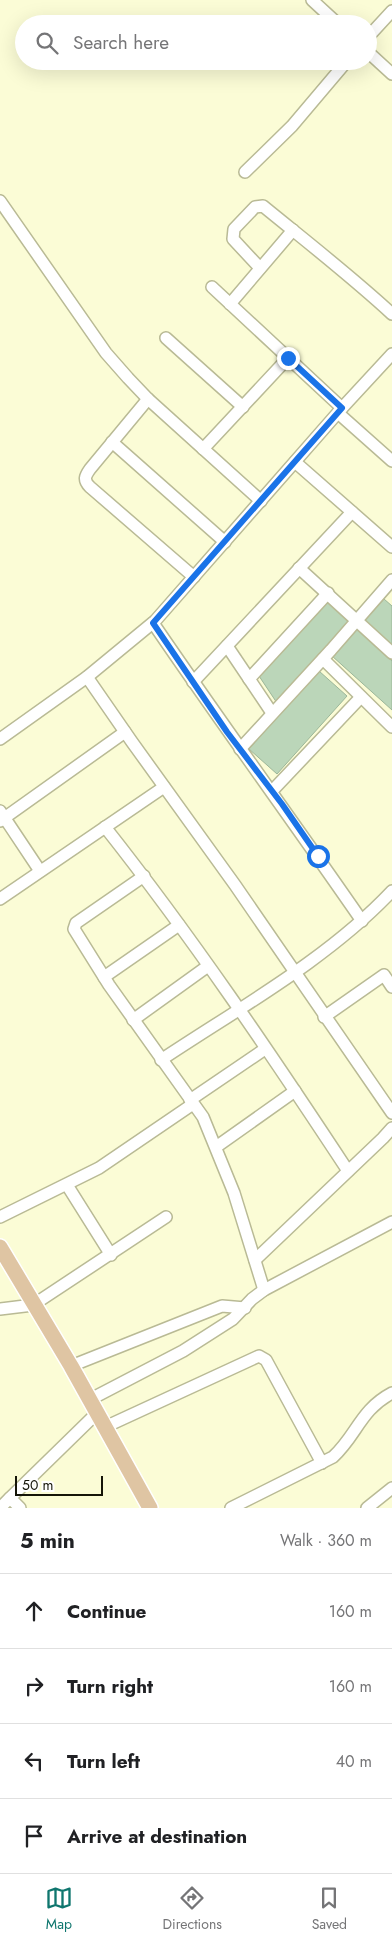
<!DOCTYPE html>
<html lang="en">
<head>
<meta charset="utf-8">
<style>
	:root { --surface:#fff; --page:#f6f6f6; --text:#202124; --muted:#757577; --line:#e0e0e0; --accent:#0f766e }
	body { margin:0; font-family:Jost,sans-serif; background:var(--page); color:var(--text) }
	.scale { position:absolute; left:15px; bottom:12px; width:88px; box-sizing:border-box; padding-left:5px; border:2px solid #151508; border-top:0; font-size:14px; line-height:18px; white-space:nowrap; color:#151508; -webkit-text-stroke:4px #fff; paint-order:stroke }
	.stop { position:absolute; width:15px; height:15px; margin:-11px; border:4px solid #1a73e8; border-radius:50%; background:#fff }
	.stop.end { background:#1a73e8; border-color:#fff; box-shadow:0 1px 5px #0008 }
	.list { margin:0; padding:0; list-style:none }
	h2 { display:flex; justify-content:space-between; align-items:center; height:65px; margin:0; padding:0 20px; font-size:21px }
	h2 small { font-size:16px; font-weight:400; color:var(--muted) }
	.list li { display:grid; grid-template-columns:32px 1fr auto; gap:15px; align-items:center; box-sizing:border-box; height:75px; padding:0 20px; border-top:1px solid var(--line) }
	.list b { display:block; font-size:19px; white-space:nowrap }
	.list em { font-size:16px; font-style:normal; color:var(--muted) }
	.icon { flex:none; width:28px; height:28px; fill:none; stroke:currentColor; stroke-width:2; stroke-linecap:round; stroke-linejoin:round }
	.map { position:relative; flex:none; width:392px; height:1508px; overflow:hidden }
	.search { position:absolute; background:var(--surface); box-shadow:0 5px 20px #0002; left:15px; right:15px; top:15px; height:55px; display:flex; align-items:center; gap:12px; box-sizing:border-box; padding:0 18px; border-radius:28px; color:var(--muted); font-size:19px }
	.sheet { height:365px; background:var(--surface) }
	nav { display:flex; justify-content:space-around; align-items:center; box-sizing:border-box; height:70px; border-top:1px solid var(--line); background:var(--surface); font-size:14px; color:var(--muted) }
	nav a { display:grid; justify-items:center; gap:2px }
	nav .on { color:var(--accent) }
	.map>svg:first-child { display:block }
</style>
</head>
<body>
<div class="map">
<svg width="392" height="1508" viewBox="0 0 392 1508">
	<rect width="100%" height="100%" fill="#fbfcd6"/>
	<g fill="#bbd6b9" stroke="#9bb699">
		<polygon points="331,597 354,618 277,703 259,676"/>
		<polygon points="384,599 392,606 392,648 363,622"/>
		<polygon points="357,629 392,661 392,710 332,656"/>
		<polygon points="319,671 347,696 277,774 249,749"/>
	</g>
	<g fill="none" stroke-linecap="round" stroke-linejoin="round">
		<g stroke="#b9ba95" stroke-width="14">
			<g id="minor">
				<polyline points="312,0 338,24"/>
				<polyline points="368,37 392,11"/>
				<polyline points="368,52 392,74"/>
				<polyline points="245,172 292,126 347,61"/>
				<polyline points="0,201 106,353 128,378 148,399 261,501"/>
				<path d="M 260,268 L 233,239 L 234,229 L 255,207 L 263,206 C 307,242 351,276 392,314"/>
				<polyline points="212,287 342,408"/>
				<polyline points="230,304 293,230"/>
				<polyline points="166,338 243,407"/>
				<path d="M 148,399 L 90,469 C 85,476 83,480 90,487 L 194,577"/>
				<polyline points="338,413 392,461"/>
				<polyline points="112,442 225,542"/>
				<polyline points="203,449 288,358"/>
				<polyline points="295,462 392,547"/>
				<polyline points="299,568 392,653"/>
				<path d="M 153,623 C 221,723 293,821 362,921"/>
				<polyline points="227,646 272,713"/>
				<polyline points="323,659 392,727"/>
				<polyline points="87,677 132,742 235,885 392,1113"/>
				<polyline points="249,679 328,593"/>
				<polyline points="193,682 352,512"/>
				<polyline points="0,739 87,677 155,621 342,408 392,354"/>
				<polyline points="240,749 331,650 392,580"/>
				<polyline points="272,791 361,697"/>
				<polyline points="0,811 40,871"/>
				<polyline points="0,821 125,732"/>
				<path d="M 105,827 C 192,937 271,1054 348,1171"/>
				<polyline points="144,876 76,923 74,929 109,985 203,1117 234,1193 264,1290"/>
				<polyline points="0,899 164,787"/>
				<polyline points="104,977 179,925"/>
				<polyline points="324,1017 384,975 392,987"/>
				<polyline points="133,1020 208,966"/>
				<path d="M 161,1060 C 239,1008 328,959 392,891"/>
				<polyline points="190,1100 265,1049"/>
				<polyline points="216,1147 295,1091"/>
				<polyline points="67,1185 111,1255"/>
				<polyline points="0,1217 99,1168 193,1104"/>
				<polyline points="255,1260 383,1138 392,1128"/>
				<polyline points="0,1309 33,1305 166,1217"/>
				<polyline points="71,1366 222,1306 245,1308"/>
				<polyline points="89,1400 183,1351 233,1319 252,1299 264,1290 392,1222"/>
				<polyline points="105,1427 259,1356 266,1360 322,1463"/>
				<polyline points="0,1508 10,1498"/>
				<polyline points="20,1508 10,1498 97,1413"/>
				<path d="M 231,1508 L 333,1457 C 357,1435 360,1410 392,1393"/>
				<polyline points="367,1508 392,1488"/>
			</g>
		</g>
		<g stroke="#fff" stroke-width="18">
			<polyline id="major" points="0,1247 71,1366 150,1508"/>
		</g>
		<use href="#minor" stroke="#fff" stroke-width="11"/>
		<use href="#major" stroke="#dfc5a3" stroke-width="15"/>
	</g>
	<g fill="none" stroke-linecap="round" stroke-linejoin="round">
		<polyline stroke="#1a73e8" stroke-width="6" points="288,358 342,408 153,623 227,732 282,804 318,856"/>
	</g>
</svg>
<div class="scale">50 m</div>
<div class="stop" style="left:318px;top:856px"></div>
<div class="stop end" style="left:288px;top:358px"></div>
<div class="search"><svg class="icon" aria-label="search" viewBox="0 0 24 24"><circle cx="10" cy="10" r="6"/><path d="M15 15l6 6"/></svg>Search here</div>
</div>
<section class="sheet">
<h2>5 min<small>Walk · 360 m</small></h2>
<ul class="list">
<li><svg class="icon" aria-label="ahead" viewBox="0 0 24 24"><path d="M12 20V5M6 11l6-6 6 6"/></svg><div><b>Continue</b></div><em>160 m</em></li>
<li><svg class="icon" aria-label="right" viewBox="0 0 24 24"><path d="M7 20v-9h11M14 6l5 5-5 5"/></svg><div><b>Turn right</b></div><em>160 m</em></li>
<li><svg class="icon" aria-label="left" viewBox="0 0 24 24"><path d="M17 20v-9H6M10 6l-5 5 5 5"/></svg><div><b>Turn left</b></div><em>40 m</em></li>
<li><svg class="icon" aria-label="arrive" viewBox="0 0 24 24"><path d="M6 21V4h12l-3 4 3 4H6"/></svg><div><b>Arrive at destination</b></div></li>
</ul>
</section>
<nav>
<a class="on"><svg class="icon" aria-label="map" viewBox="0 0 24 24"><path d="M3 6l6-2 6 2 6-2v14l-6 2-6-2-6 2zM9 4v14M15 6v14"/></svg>Map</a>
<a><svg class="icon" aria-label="directions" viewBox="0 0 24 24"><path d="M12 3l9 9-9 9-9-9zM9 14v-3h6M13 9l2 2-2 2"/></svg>Directions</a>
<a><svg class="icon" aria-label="saved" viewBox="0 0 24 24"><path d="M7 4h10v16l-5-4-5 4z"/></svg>Saved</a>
</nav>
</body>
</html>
